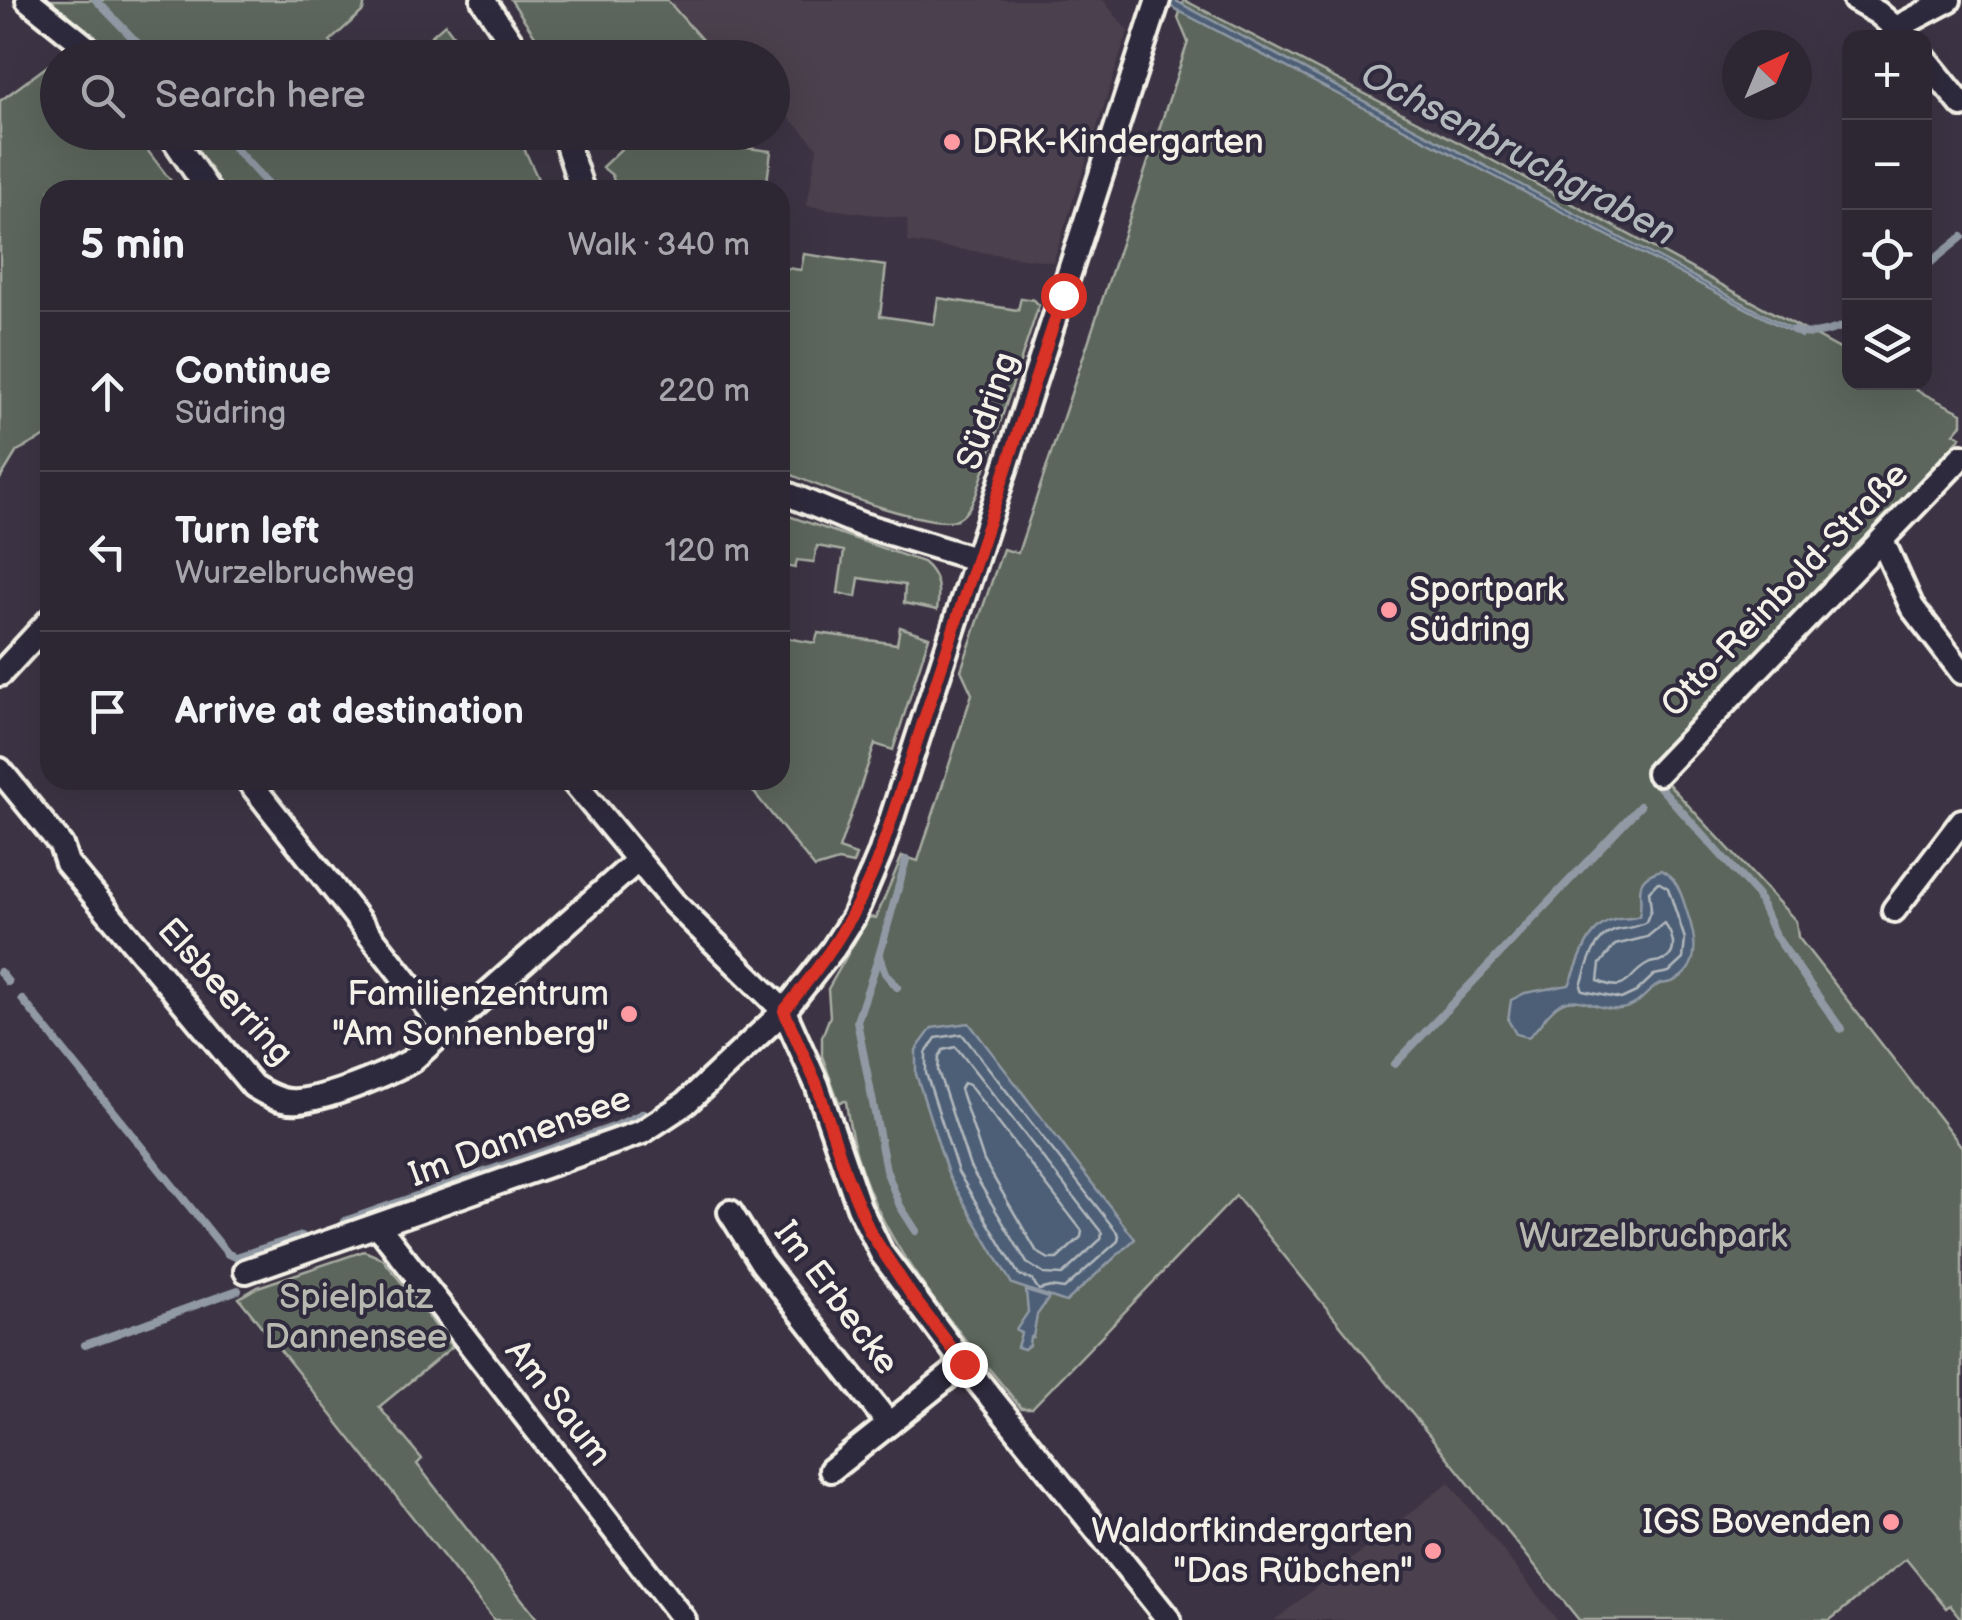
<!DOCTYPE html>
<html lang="en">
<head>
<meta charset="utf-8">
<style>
	:root { --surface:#2d2733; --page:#352f3b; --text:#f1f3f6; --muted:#a7a5ac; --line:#48444e }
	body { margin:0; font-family:"Balsamiq Sans",sans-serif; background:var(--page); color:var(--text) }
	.controls { position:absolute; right:30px; top:30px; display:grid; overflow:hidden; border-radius:20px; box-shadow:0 10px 40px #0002 }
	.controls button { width:90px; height:90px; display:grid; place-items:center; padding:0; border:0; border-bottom:2px solid var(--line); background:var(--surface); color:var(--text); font:50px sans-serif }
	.compass { position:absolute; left:1722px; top:30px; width:90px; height:90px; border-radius:50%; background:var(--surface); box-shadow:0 10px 40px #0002; rotate:44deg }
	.stop { position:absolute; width:30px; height:30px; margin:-22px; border:8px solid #d93025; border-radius:50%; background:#fff }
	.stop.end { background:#d93025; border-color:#fff; box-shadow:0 2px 10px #0008 }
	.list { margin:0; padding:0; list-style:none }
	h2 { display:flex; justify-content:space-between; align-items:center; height:130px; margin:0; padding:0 40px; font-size:42px }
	h2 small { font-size:32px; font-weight:400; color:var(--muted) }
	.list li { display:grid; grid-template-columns:65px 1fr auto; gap:30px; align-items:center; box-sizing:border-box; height:160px; padding:0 40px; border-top:2px solid var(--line) }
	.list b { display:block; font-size:38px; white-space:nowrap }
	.list p { margin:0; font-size:32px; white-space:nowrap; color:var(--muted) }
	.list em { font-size:32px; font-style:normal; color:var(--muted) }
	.icon { flex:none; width:55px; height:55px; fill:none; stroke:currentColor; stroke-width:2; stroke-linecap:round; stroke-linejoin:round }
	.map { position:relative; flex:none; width:1962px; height:1620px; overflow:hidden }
	.search { position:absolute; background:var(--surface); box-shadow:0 10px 40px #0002; left:40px; top:40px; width:750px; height:110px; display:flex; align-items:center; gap:25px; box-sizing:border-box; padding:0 35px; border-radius:55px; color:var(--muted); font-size:38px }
	.panel { position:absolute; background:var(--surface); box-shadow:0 10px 40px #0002; left:40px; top:180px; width:750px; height:610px; border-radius:30px }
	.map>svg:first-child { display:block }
</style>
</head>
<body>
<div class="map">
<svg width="1962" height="1620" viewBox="0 0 1962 1620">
	<rect width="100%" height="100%" fill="#3c3444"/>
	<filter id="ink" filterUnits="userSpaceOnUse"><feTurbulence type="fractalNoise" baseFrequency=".01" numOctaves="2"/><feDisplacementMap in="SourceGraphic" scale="20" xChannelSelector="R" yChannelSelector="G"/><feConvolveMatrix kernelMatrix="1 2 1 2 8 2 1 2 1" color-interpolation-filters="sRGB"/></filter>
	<g filter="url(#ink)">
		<g fill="#4c404d">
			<polygon points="667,0 1103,0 1128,31 1092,143 1087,142 1084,151 1089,153 1053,262 908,242 907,219 807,206 817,148 801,129 782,113 773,110 772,58 717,57"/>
			<polygon points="1449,1482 1557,1620 1275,1620"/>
		</g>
		<g fill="#5b665b" stroke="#a8aca2" stroke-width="2.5">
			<polygon points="47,0 365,0 363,11 330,41 344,57 119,57"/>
			<polygon points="511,0 667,0 717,57 549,57"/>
			<path d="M 1184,0 L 1475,151 L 1849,354 L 1850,382 L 1902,383 L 1962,413 L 1962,424 L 1954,433 L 1961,437 L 1649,763 L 1796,921 L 1798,937 L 1962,1147 L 1962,1620 L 1950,1605 L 1946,1608 L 1906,1559 L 1830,1620 L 1579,1620 L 1236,1196 L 1032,1408 L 1021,1408 C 946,1314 859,1226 846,1101 L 839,1102 L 822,1056 L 822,1037 L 830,1016 L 828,989 L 869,917 L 876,918 L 902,856 L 918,861 L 972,694 L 961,670 L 1003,549 L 1018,553 L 1188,42 L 1178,18 Z"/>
			<polygon points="445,24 470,57 407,57"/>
			<polygon points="57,59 58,132 134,133 178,190 50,190 50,434 17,451 0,479 0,101"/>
			<polygon points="183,133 517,133 543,190 221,190"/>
			<polygon points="638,133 685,133 693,141 771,151 766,190 617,190 612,175 602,167"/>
			<path d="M 804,254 L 886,266 L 880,316 L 934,324 L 938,298 L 1018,310 L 1021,298 L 1034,300 L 1039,305 L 976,495 C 971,504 967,515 957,519 C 935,531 805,483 780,469 L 780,267 L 801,270 Z"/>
			<path d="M 780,513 L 923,562 C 939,575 940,591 937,610 L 904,603 L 905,585 L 859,578 L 856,597 L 838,593 L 844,551 L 817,546 L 814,562 L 797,560 L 795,568 L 780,565 Z"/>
			<polygon points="900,627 929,637 893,750 875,744 839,849 856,855 853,864 838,861 815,868 744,780 780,780 780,637 815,643 818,633 897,644"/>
			<polygon points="364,1251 383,1259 452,1347 379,1407 422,1459 417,1464 538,1620 494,1620 239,1298 258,1287"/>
		</g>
		<g fill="#4d5f77" stroke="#9099a4" stroke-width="2.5">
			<polygon points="1158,0 1174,0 1803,335 1801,337"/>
			<path d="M 1661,870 C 1679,879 1682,897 1688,915 C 1696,938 1702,969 1672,982 C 1670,983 1660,983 1658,985 C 1644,993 1639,1007 1620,1009 C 1599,1012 1580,993 1560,1004 C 1547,1011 1540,1028 1528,1037 L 1516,1034 L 1508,1020 L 1511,1000 L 1525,993 L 1569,985 C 1580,963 1585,927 1614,920 C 1623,917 1630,920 1639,916 C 1645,895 1629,879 1661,870 Z"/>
			<polygon points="969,1023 1135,1239 1066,1302 1012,1284 949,1177 916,1074 916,1050 932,1028"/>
			<polygon points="1026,1291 1049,1298 1037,1315 1033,1337 1030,1337 1029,1345 1024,1349 1017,1347 1021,1333 1016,1330 1028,1312"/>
		</g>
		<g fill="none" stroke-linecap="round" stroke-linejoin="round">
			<g stroke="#b1b7bb" stroke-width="2.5">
				<path d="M 1658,882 L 1668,888 L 1685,939 L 1683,959 L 1669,972 L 1654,975 L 1636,992 L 1621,999 L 1583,991 L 1581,986 C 1587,967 1593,938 1614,931 C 1626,927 1635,929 1646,922 L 1651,909 L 1649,891 Z"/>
				<path d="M 1664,923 C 1671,932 1680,951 1665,960 C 1660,962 1653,961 1648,964 C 1626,975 1630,995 1598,981 L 1600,964 L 1615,945 L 1647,937 Z"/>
				<polygon points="962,1034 1119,1235 1118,1241 1064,1289 1051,1287 1039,1290 1032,1280 1019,1275 958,1172 926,1073 926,1053 936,1038"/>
				<polygon points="956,1047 1102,1233 1101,1239 1062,1275 1044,1274 1027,1263 970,1167 938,1071 939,1057 943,1050"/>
				<polygon points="963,1083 969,1085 1082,1231 1081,1237 1057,1259 1049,1259 1037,1252 984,1161 960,1089"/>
			</g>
			<g stroke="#9099a4" stroke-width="8">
				<polyline points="96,0 152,58"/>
				<polyline points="220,132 273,190"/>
				<polyline points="1924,268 1962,237"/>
				<path d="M 1794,330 C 1811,339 1832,330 1850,324"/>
				<polyline points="1659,786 1757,895 1775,935 1841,1029"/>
				<polyline points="879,956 857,1021 886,1170 900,1206 916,1231"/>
				<polyline points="0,972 8,982"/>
				<polyline points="897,987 885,973 879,956 906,860"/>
				<polyline points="22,999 228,1254 236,1257 302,1236"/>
				<polyline points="1395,1064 1640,806"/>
				<polyline points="345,1221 616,1126 644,1113"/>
				<polyline points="85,1345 238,1290"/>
			</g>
			<g stroke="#f4f1e8" stroke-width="30">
				<g id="minor">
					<polyline points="28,0 100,58"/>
					<polyline points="483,0 522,58"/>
					<polyline points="1855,0 1878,13 1907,38"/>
					<polyline points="1898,27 1949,0"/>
					<polyline points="1924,58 1962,105"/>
					<polyline points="169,132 208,190"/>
					<polyline points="563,132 582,190"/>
					<polyline points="780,491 860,524 975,559"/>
					<polyline points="1882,540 1912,607 1962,672"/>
					<polyline points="0,674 50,620"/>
					<path d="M 0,770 L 61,845 L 67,863 L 253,1086 C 266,1094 282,1103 298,1101 C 330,1098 382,1076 411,1061 L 637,861"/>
					<polyline points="1658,773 1962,456"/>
					<polyline points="248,780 446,1031"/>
					<polyline points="572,780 673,902 784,1011 817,1085 859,1207 882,1254 964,1364 1169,1620"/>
					<polyline points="1894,910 1962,821"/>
					<polyline points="730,1212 762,1263 889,1424 964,1364"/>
					<polyline points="379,1227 684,1620"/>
					<polyline points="246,1271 642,1132 686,1103 784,1011 833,949 853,918 880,854 1158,0"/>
					<polyline points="831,1470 889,1424"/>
				</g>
			</g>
			<use href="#minor" stroke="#2f2a3d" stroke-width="22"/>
		</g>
	</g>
	<g fill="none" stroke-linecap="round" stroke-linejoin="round" filter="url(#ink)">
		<path stroke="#d93025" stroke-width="12" d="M 964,1364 L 912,1296 L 870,1232 L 847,1177 L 817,1085 L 784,1011 C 829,955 854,921 880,854 L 1063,295"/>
	</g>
	<g fill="#ff9aa2" stroke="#2f2a3d" stroke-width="4">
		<circle cx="952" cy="142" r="10"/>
		<circle cx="1389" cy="610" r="10"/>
		<circle cx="629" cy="1014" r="10"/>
		<circle cx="1891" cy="1522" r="10"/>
		<circle cx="1433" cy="1551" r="10"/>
	</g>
	<g text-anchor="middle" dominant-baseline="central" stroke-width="8" stroke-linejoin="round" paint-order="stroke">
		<g font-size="35" fill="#f4f1e8" stroke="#2f2a3d" text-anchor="end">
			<text x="972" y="142" text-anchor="start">DRK-Kindergarten</text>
			<text x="1409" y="590" text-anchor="start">Sportpark<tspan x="1409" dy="40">Südring</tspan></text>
			<text x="609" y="994">Familienzentrum<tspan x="609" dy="40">"Am Sonnenberg"</tspan></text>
			<text x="1871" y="1522">IGS Bovenden</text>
			<text x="1413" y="1531">Waldorfkindergarten<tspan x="1413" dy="40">"Das Rübchen"</tspan></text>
		</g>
		<g font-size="35" fill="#f4f1e8" stroke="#2f2a3d">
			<text transform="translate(988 411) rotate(-71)">Südring</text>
			<text transform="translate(1785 590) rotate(-46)">Otto-Reinbold-Straße</text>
			<text transform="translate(225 992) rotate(48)">Elsbeerring</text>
			<text transform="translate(520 1137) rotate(-20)">Im Dannensee</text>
			<text transform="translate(836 1298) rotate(53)">Im Erbecke</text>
			<text transform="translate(558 1403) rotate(52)">Am Saum</text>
		</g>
		<g font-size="35" fill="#b7b9b0" stroke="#2f2a3d">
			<text x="1653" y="1236">Wurzelbruchpark</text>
			<text x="356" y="1297">Spielplatz<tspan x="356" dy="40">Dannensee</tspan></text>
		</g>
		<g font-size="38" font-style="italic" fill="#b1b7bb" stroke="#2f2a3d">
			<text transform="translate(1518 154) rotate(28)">Ochsenbruchgraben</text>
		</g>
	</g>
</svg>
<div class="controls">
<button>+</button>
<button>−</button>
<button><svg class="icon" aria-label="locate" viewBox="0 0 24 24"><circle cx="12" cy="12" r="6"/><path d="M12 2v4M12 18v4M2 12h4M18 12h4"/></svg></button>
<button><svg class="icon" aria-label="layers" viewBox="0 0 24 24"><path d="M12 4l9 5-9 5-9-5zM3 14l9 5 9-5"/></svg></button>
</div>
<svg class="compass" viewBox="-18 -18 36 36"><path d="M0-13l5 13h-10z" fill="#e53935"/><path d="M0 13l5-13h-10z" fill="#a7a5ac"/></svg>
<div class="stop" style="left:1063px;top:295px"></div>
<div class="stop end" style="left:964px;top:1364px"></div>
<div class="search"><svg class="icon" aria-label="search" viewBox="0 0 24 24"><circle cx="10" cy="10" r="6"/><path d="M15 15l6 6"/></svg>Search here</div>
<section class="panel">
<h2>5 min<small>Walk · 340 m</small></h2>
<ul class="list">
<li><svg class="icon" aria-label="ahead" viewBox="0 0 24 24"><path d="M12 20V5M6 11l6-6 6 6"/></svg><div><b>Continue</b><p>Südring</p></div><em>220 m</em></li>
<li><svg class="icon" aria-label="left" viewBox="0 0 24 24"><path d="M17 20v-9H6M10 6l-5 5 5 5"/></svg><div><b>Turn left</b><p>Wurzelbruchweg</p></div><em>120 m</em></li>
<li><svg class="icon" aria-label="arrive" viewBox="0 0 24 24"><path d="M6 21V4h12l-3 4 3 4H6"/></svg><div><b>Arrive at destination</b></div></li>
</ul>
</section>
</div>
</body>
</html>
